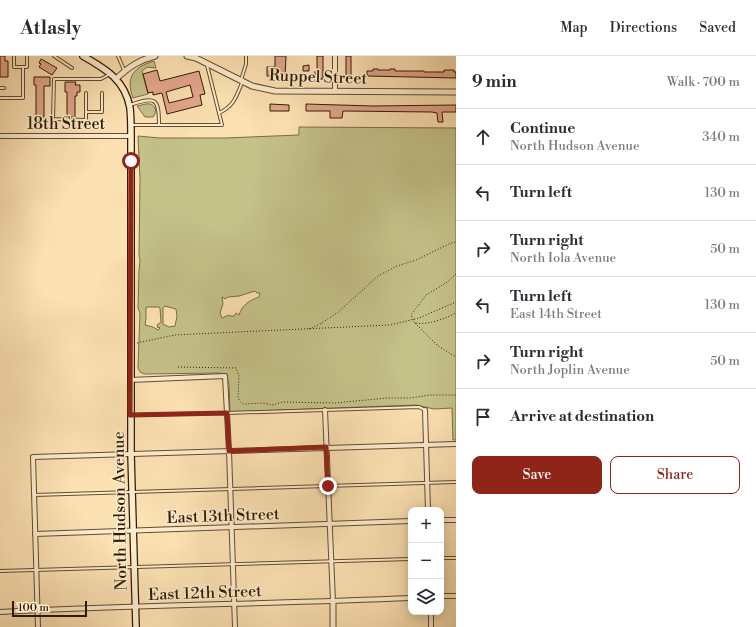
<!DOCTYPE html>
<html lang="en">
<head>
<meta charset="utf-8">
<style>
	:root { --surface:#fff; --page:#f2f2f3; --text:#2b2b33; --muted:#7c7c81; --line:#e1e1e2; --accent:#8f2418 }
	body { margin:0; font-family:"Libre Bodoni",serif; background:var(--page); color:var(--text) }
	.controls { position:absolute; right:12px; bottom:12px; display:grid; overflow:hidden; border-radius:8px; box-shadow:0 2px 10px #0003 }
	.controls button { width:36px; height:36px; display:grid; place-items:center; padding:0; border:0; border-bottom:1px solid var(--line); background:var(--surface); color:var(--text); font:20px sans-serif }
	.scale { position:absolute; left:12px; bottom:10px; width:75px; box-sizing:border-box; padding-left:4px; border:2px solid #301b01; border-top:0; font-size:11px; line-height:14px; white-space:nowrap; color:#301b01; -webkit-text-stroke:3px #fdecce; paint-order:stroke }
	.stop { position:absolute; width:12px; height:12px; margin:-9px; border:3px solid #8f2418; border-radius:50%; background:#fff }
	.stop.end { background:#8f2418; border-color:#fff; box-shadow:0 1px 4px #0008 }
	.list { margin:0; padding:0; list-style:none }
	h2 { display:flex; justify-content:space-between; align-items:center; height:52px; margin:0; padding:0 16px; font-size:17px }
	h2 small { font-size:13px; font-weight:400; color:var(--muted) }
	.list li { display:grid; grid-template-columns:26px 1fr auto; gap:12px; align-items:center; box-sizing:border-box; height:56px; padding:0 16px; border-top:1px solid var(--line) }
	.list b { display:block; font-size:15px; white-space:nowrap }
	.list p { margin:0; font-size:13px; white-space:nowrap; color:var(--muted) }
	.list em { font-size:13px; font-style:normal; color:var(--muted) }
	.actions { display:flex; gap:8px; padding:12px 16px }
	.actions a { flex:1; padding:9px 0; border:1px solid var(--accent); border-radius:8px; text-align:center; font-size:14px; color:var(--accent) }
	.actions .main { background:var(--accent); color:#fff }
	.icon { flex:none; width:22px; height:22px; fill:none; stroke:currentColor; stroke-width:2; stroke-linecap:round; stroke-linejoin:round }
	.map { position:relative; flex:none; width:456px; height:571px; overflow:hidden }
	header { display:flex; align-items:center; gap:24px; box-sizing:border-box; height:56px; padding:0 20px; background:var(--surface); border-bottom:1px solid var(--line) }
	header strong { font-size:19px }
	nav { display:flex; gap:22px; margin-inline-start:auto; font-size:14px }
	main { display:flex }
	aside { flex:1; background:var(--surface) }
	.map>svg:first-child { display:block }
</style>
</head>
<body>
<header>
<strong>Atlasly</strong>
<nav><a>Map</a><a>Directions</a><a>Saved</a></nav>
</header>
<main>
<div class="map">
<svg width="456" height="571" viewBox="0 0 456 571">
	<rect width="100%" height="100%" fill="#fce1b3"/>
	<filter id="stains"><feTurbulence type="fractalNoise" baseFrequency=".005" numOctaves="4"/><feColorMatrix values="0 0 0 0 .2 0 0 0 0 .09 0 0 0 0 .02 0 0 0 .5 -.17"/></filter>
	<radialGradient id="worn" r=".72"><stop offset=".6" stop-color="#630" stop-opacity="0"/><stop offset="1" stop-color="#630" stop-opacity=".3"/></radialGradient>
	<g fill="#c4c189" stroke="#7a6e45" fill-rule="evenodd">
		<path d="M 154,5 L 156,12 L 147,11 L 142,15 L 148,38 L 133,42 C 125,21 134,11 154,5 Z"/>
		<path d="M 146,48 C 152,47 155,50 156,56 L 153,61 L 145,61 L 137,50 Z"/>
		<path d="M 299,71 L 456,72 L 456,384 L 453,384 L 452,352 L 434,353 L 416,349 L 230,356 L 229,327 L 225,318 L 217,317 L 144,318 L 140,316 L 138,312 L 140,257 L 138,252 L 139,214 L 140,205 L 139,198 L 140,123 L 138,80 L 160,82 L 225,82 L 299,79 ZM 255,235 L 257,237 L 260,237 L 259,241 C 250,244 242,249 239,259 L 236,257 L 234,260 L 230,260 L 229,259 L 222,262 L 220,257 L 223,248 L 222,241 L 225,243 L 228,241 L 239,240 ZM 165,250 L 176,253 L 177,260 L 175,270 L 169,271 L 163,268 L 163,252 ZM 146,251 L 159,251 L 160,252 L 161,266 L 157,269 L 158,272 L 159,271 L 160,272 L 158,274 L 153,271 L 145,269 L 146,262 Z"/>
	</g>
	<g fill="#e3a68c" stroke="#301b01" fill-rule="evenodd">
		<polygon points="0,0 5,0 5,5 8,5 8,21 0,21"/>
		<polygon points="275,0 286,0 285,20 267,20 267,11 275,11"/>
		<polygon points="317,0 323,0 323,23 317,23 317,19 315,19 315,15 317,15"/>
		<rect x="346" y="0" width="5" height="23"/>
		<polygon points="41,3 57,12 52,19 39,11 41,8 39,7"/>
		<polygon points="309,9 309,15 303,15 303,10"/>
		<polygon points="373,13 378,13 378,14 390,14 390,13 395,13 395,15 424,15 424,16 444,16 444,14 454,14 454,16 456,16 456,22 367,20 367,15 373,15"/>
		<path d="M 157,14 L 160,25 L 199,15 L 205,38 L 200,39 L 202,49 L 167,58 L 162,37 L 153,39 L 153,36 L 148,37 L 143,18 ZM 190,29 L 193,41 L 169,47 L 166,36 Z"/>
		<polygon points="34,21 50,21 50,30 44,30 44,61 36,61 36,29 34,29"/>
		<polygon points="65,26 76,26 75,29 80,29 80,36 77,36 77,40 75,40 75,61 67,61 67,36 65,36"/>
		<polygon points="270,48 289,49 289,55 270,55"/>
		<polygon points="306,48 373,50 456,49 456,56 442,56 443,66 438,66 437,57 432,56 343,55 342,62 330,62 330,55 306,55"/>
	</g>
	<g fill="none" stroke-linecap="round" stroke-linejoin="round">
		<g stroke="#634c2e" stroke-width="4">
			<g id="service">
				<polyline points="14,0 14,11 23,11"/>
				<polyline points="54,0 72,12"/>
				<polyline points="118,0 124,14"/>
				<polyline points="241,24 246,8 246,0"/>
				<polyline points="0,32 4,32"/>
				<polyline points="102,37 102,56 86,56 86,64 53,63 54,23 101,23 110,18"/>
				<polyline points="0,42 23,42 23,11 27,11 27,0"/>
				<path d="M 130,49 C 156,40 159,42 159,69"/>
				<polyline points="86,56 86,37"/>
				<path d="M 219,57 C 234,50 236,41 242,27"/>
				<polyline points="132,69 222,69 207,9"/>
				<polyline points="133,359 227,357 419,351 425,354"/>
				<polyline points="34,439 456,426"/>
				<polyline points="441,502 456,502"/>
				<polyline points="0,515 411,503"/>
			</g>
		</g>
		<g stroke="#634c2e" stroke-width="6">
			<g id="minor">
				<polyline points="335,0 335,35"/>
				<polyline points="0,80 131,80"/>
				<polyline points="130,324 225,320 229,395 235,571"/>
				<polyline points="325,354 333,546"/>
				<polyline points="425,354 428,454"/>
				<polyline points="441,464 456,464"/>
				<polyline points="35,478 411,465"/>
				<polyline points="441,540 456,540"/>
				<path d="M 0,556 C 137,549 274,548 411,542"/>
				<polyline points="431,556 431,571"/>
				<polyline points="38,571 33,401 456,388"/>
			</g>
		</g>
		<g stroke="#634c2e" stroke-width="7">
			<g id="tertiary">
				<polyline points="187,0 196,2 252,30 275,35 456,36"/>
				<path d="M 117,22 C 129,11 139,4 155,0"/>
				<polyline points="333,546 333,571"/>
			</g>
		</g>
		<g stroke="#301b01" stroke-width="8">
			<path id="secondary" d="M 83,0 C 106,13 125,24 130,52 C 131,61 131,71 131,80 L 131,398 L 136,571"/>
		</g>
		<g stroke="#301b01" stroke-width="1" stroke-dasharray="1 2" stroke-linecap="butt">
			<path d="M 456,218 L 446,227 L 426,239 L 411,259 L 415,267 C 429,269 444,263 456,257"/>
			<polyline points="415,267 438,290 456,301"/>
			<polyline points="309,273 320,268 337,257 378,220 397,210 416,204 451,187 456,186"/>
			<polyline points="137,287 175,279 194,278 390,269 419,262 456,246"/>
			<polyline points="178,311 236,312 239,320 238,342 240,345 243,348 263,347 272,349 283,346 335,347 387,342 410,342 430,339 456,339"/>
		</g>
		<use href="#service" stroke="#fdecce" stroke-width="2"/>
		<use href="#minor" stroke="#fdecce" stroke-width="4"/>
		<use href="#tertiary" stroke="#fdecce" stroke-width="5"/>
		<use href="#secondary" stroke="#fdecce" stroke-width="5.5"/>
	</g>
	<g fill="none" stroke-linecap="round" stroke-linejoin="round">
		<polyline stroke="#8f2418" stroke-width="5" points="131,105 130,359 227,357 229,395 326,391 328,430"/>
	</g>
	<g text-anchor="middle" dominant-baseline="central" stroke-width="3" stroke-linejoin="round" paint-order="stroke">
		<g font-size="16" fill="#301b01" stroke="#fdecce">
			<text transform="translate(318 21) rotate(2)">Ruppel Street</text>
			<text x="66" y="68">18th Street</text>
			<text transform="translate(120 455) rotate(-91)">North Hudson Avenue</text>
			<text transform="translate(223 460) rotate(-2)">East 13th Street</text>
			<text transform="translate(205 537) rotate(-2)">East 12th Street</text>
		</g>
	</g>
	<rect width="100%" height="100%" filter="url(#stains)"/>
	<rect width="100%" height="100%" fill="url(#worn)"/>
</svg>
<div class="controls">
<button>+</button>
<button>−</button>
<button><svg class="icon" aria-label="layers" viewBox="0 0 24 24"><path d="M12 4l9 5-9 5-9-5zM3 14l9 5 9-5"/></svg></button>
</div>
<div class="scale">100 m</div>
<div class="stop" style="left:131px;top:105px"></div>
<div class="stop end" style="left:328px;top:430px"></div>
</div>
<aside>
<h2>9 min<small>Walk · 700 m</small></h2>
<ul class="list">
<li><svg class="icon" aria-label="ahead" viewBox="0 0 24 24"><path d="M12 20V5M6 11l6-6 6 6"/></svg><div><b>Continue</b><p>North Hudson Avenue</p></div><em>340 m</em></li>
<li><svg class="icon" aria-label="left" viewBox="0 0 24 24"><path d="M17 20v-9H6M10 6l-5 5 5 5"/></svg><div><b>Turn left</b></div><em>130 m</em></li>
<li><svg class="icon" aria-label="right" viewBox="0 0 24 24"><path d="M7 20v-9h11M14 6l5 5-5 5"/></svg><div><b>Turn right</b><p>North Iola Avenue</p></div><em>50 m</em></li>
<li><svg class="icon" aria-label="left" viewBox="0 0 24 24"><path d="M17 20v-9H6M10 6l-5 5 5 5"/></svg><div><b>Turn left</b><p>East 14th Street</p></div><em>130 m</em></li>
<li><svg class="icon" aria-label="right" viewBox="0 0 24 24"><path d="M7 20v-9h11M14 6l5 5-5 5"/></svg><div><b>Turn right</b><p>North Joplin Avenue</p></div><em>50 m</em></li>
<li><svg class="icon" aria-label="arrive" viewBox="0 0 24 24"><path d="M6 21V4h12l-3 4 3 4H6"/></svg><div><b>Arrive at destination</b></div></li>
</ul>
<div class="actions"><a class="main">Save</a><a>Share</a></div>
</aside>
</main>
</body>
</html>
